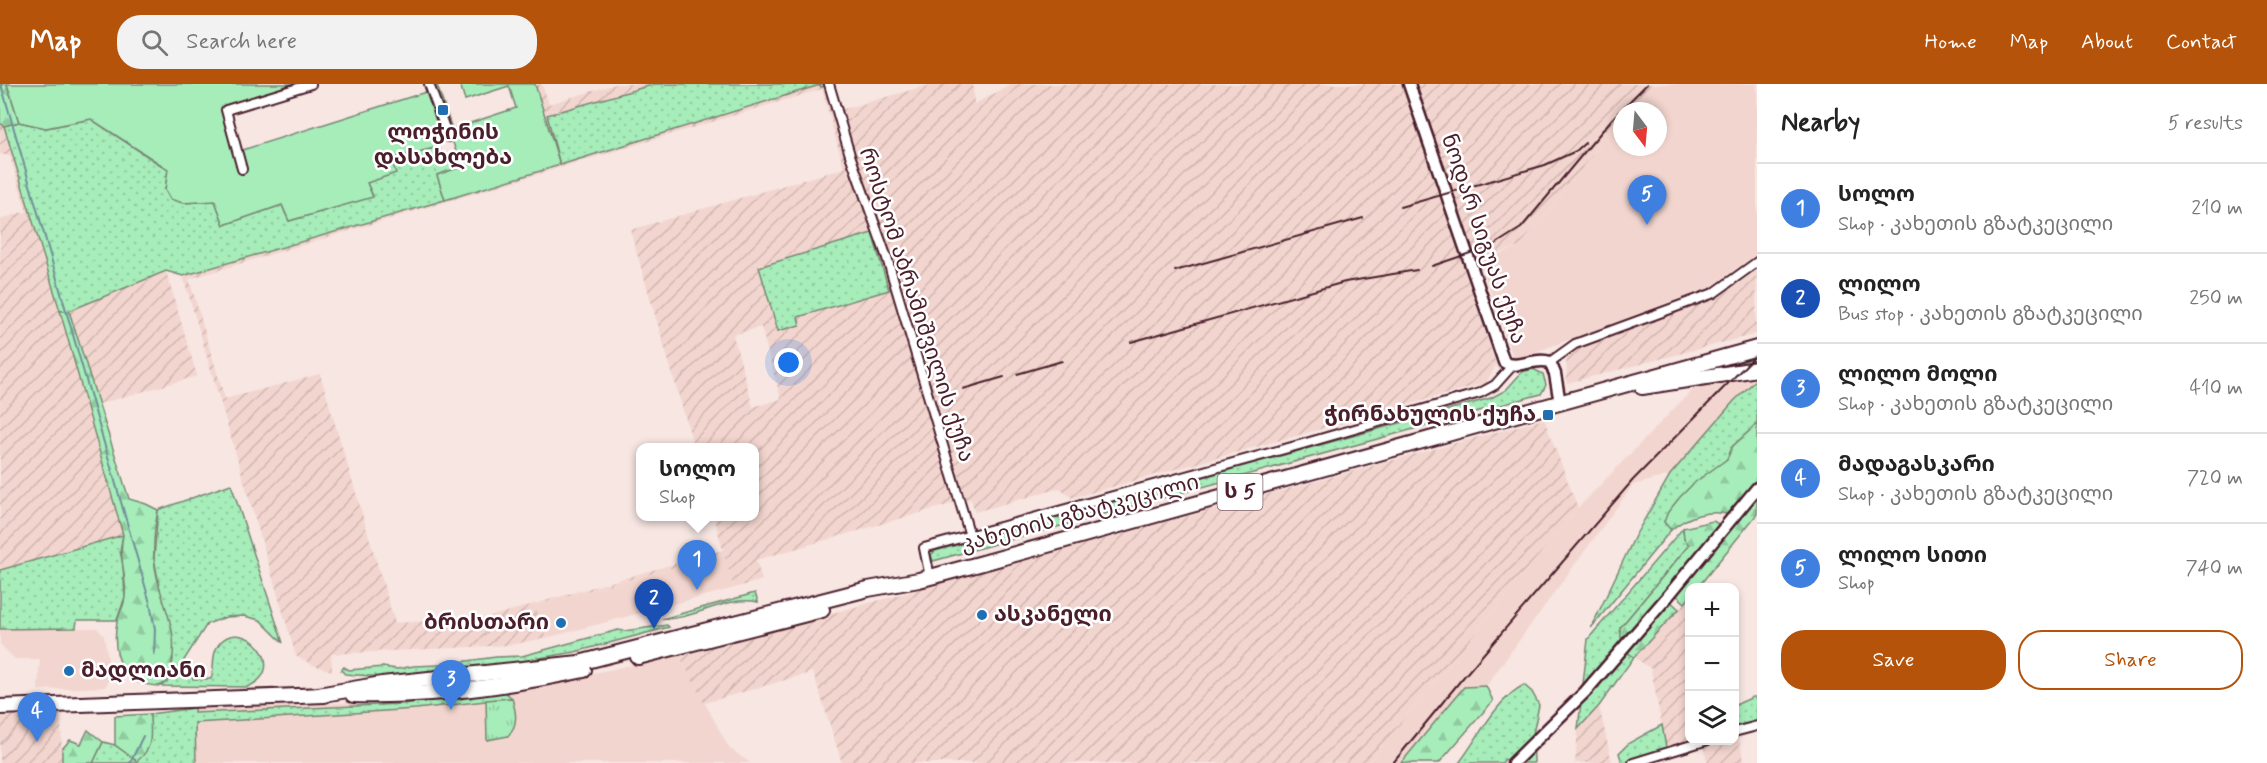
<!DOCTYPE html>
<html lang="en">
<head>
<meta charset="utf-8">
<style>
	:root { --surface:#fff; --page:#f2f2f2; --text:#222; --muted:#767676; --line:#e0e0e0; --accent:#b45309 }
	body { margin:0; font-family:Mynerve,"Noto Sans Georgian",sans-serif; background:var(--page); color:var(--text) }
	.controls { position:absolute; right:18px; bottom:18px; display:grid; overflow:hidden; border-radius:12px; box-shadow:0 3px 9px #0003 }
	.controls button { width:54px; height:54px; display:grid; place-items:center; padding:0; border:0; border-bottom:2px solid var(--line); background:var(--surface); color:var(--text); font:30px sans-serif }
	.compass { position:absolute; left:1613px; top:18px; width:54px; height:54px; border-radius:50%; background:var(--surface); box-shadow:0 3px 9px #0003; rotate:164deg }
	.you { position:absolute; left:789px; top:279px; width:21px; height:21px; margin:-15px; border:4px solid #fff; border-radius:50%; background:#1a73e8; box-shadow:0 0 0 9px #1a73e833 }
	.badge { display:grid; place-items:center; width:39px; height:39px; border-radius:50%; background:var(--accent); color:#fff; font-size:20px; font-weight:700 }
	.pin { position:absolute; translate:-50% -50px; filter:drop-shadow(0 2px 3px #0008) }
	.pin::after { content:''; position:absolute; top:32px; width:21px; height:18px; background:inherit; clip-path:polygon(0 0,100% 0,50% 100%) }
	.popup { position:absolute; left:636px; top:359px; width:123px; height:78px; box-sizing:border-box; display:grid; place-content:center; border-radius:12px; background:var(--surface); filter:drop-shadow(0 2px 4px #0005); font-size:20px; white-space:nowrap; color:var(--muted) }
	.popup b { font-size:22px; color:var(--text) }
	.popup::after { content:''; position:absolute; left:50%; top:100%; margin-left:-12px; border:12px solid transparent; border-top-color:var(--surface) }
	.list { margin:0; padding:0; list-style:none }
	h2 { display:flex; justify-content:space-between; align-items:center; height:78px; margin:0; padding:0 24px; font-size:26px }
	h2 small { font-size:20px; font-weight:400; color:var(--muted) }
	.list li { display:grid; grid-template-columns:39px 1fr auto; gap:18px; align-items:center; box-sizing:border-box; height:90px; padding:0 24px; border-top:2px solid var(--line) }
	.list b { display:block; font-size:22px; white-space:nowrap }
	.list p { margin:0; font-size:20px; white-space:nowrap; color:var(--muted) }
	.list em { font-size:20px; font-style:normal; color:var(--muted) }
	.actions { display:flex; gap:12px; padding:18px 24px }
	.actions a { flex:1; padding:14px 0; border:2px solid var(--accent); border-radius:24px; text-align:center; font-size:21px; color:var(--accent) }
	.actions .main { background:var(--accent); color:#fff }
	.icon { flex:none; width:33px; height:33px; fill:none; stroke:currentColor; stroke-width:2; stroke-linecap:round; stroke-linejoin:round }
	.map { position:relative; flex:none; width:1757px; height:679px; overflow:hidden }
	header { display:flex; align-items:center; gap:36px; box-sizing:border-box; height:84px; padding:0 30px; background:var(--accent); color:#fff }
	header strong { font-size:28px }
	nav { display:flex; gap:33px; margin-inline-start:auto; font-size:21px }
	.search { width:420px; height:54px; background:var(--page); display:flex; align-items:center; gap:15px; box-sizing:border-box; padding:0 21px; border-radius:24px; color:var(--muted); font-size:22px }
	main { display:flex }
	aside { flex:1; background:var(--surface) }
	.map>svg:first-child { display:block }
</style>
</head>
<body>
<header>
<strong>Map</strong>
<div class="search"><svg class="icon" aria-label="search" viewBox="0 0 24 24"><circle cx="10" cy="10" r="6"/><path d="M15 15l6 6"/></svg>Search here</div>
<nav><a>Home</a><a>Map</a><a>About</a><a>Contact</a></nav>
</header>
<main>
<div class="map">
<svg width="1757" height="679" viewBox="0 0 1757 679">
	<defs>
		<pattern id="industrial-furrows" width="10" height="10" patternUnits="userSpaceOnUse" patternTransform="scale(1.5)"><rect width="10" height="10" fill="#f2d5ce"/><path d="M-1 1l2-2M0 10L10 0M9 11l2-2" fill="none" stroke="#d1b6b1"/></pattern>
		<pattern id="grass-dots" width="8" height="8" patternUnits="userSpaceOnUse" patternTransform="scale(1.5)"><rect width="8" height="8" fill="#a6edba"/><path d="M2 2h.1M6 6h.1" fill="none" stroke="#90cba0" stroke-width="1.8" stroke-linecap="round"/></pattern>
		<pattern id="forest-firs" width="22" height="20" patternUnits="userSpaceOnUse" patternTransform="scale(1.5)"><rect width="22" height="20" fill="#a6edba"/><path d="M5 1l3.5 6h-7zM16 11l3.5 6h-7z" fill="#90cba0"/></pattern>
		<pattern id="park-tufts" width="24" height="20" patternUnits="userSpaceOnUse" patternTransform="scale(1.5)"><rect width="24" height="20" fill="#a6edba"/><path d="M3 7l-1-3M5 7V3M7 7l1-3M15 17l-1-3M17 17v-4M19 17l1-3" fill="none" stroke="#90cba0"/></pattern>
	</defs>
	<rect width="100%" height="100%" fill="#f7e6e2"/>
	<filter id="ink" filterUnits="userSpaceOnUse"><feTurbulence type="fractalNoise" baseFrequency=".0167" numOctaves="2"/><feDisplacementMap in="SourceGraphic" scale="12" xChannelSelector="R" yChannelSelector="G"/><feConvolveMatrix kernelMatrix="1 2 1 2 8 2 1 2 1" color-interpolation-filters="sRGB"/></filter>
	<g filter="url(#ink)">
		<g fill="#f2d5ce">
			<polygon points="1654,0 1757,0 1757,170 1710,203 1514,276 1480,177 1519,163 1622,35 1622,63 1658,63 1658,27 1629,27"/>
			<polygon points="1757,291 1757,295 1734,317 1670,391 1633,401 1486,602 1464,603 1401,679 1368,679 1578,424 1698,300"/>
			<polygon points="725,470 734,504 546,554 535,521"/>
			<polygon points="97,544 104,552 111,594 105,603 38,606 40,575 15,575 0,560 0,545"/>
			<polygon points="679,571 729,664 750,679 196,679 194,624 296,622 436,612 552,598"/>
		</g>
		<g fill="url(#industrial-furrows)" fill-rule="evenodd">
			<path d="M 535,0 L 542,0 L 549,20 L 616,0 L 832,0 L 840,26 L 933,0 L 973,0 L 974,20 L 1013,0 L 1654,0 L 1629,27 L 1622,27 L 1622,35 L 1519,163 L 1462,179 L 1496,281 L 1486,299 L 1072,414 L 1060,404 L 975,428 L 971,415 L 951,420 L 756,476 L 762,496 L 734,504 L 724,470 L 535,521 L 546,554 L 509,561 L 331,570 L 332,587 L 313,581 L 296,572 L 183,192 L 559,81 ZM 822,5 L 844,84 L 630,146 L 694,363 L 754,364 L 754,432 L 714,433 L 723,466 L 485,534 L 395,539 L 320,290 L 225,315 L 189,195 ZM 761,243 L 781,315 L 753,323 L 733,251 Z"/>
			<polygon points="0,39 4,42 59,227 123,451 0,486 0,136 19,129 27,128 10,72 0,70"/>
			<polygon points="1757,186 1756,250 1567,299 1566,270 1602,254 1716,215"/>
			<polygon points="166,187 197,292 99,320 69,227"/>
			<polygon points="1544,335 1578,424 1368,679 842,679 813,588 704,619 679,571"/>
			<polygon points="1689,515 1690,656 1734,656 1735,648 1737,648 1745,679 1708,679 1702,658 1667,669 1651,585 1634,573"/>
			<polygon points="1599,622 1612,679 1575,679 1578,645"/>
			<polygon points="61,630 62,679 0,679 0,631"/>
		</g>
		<g fill="url(#grass-dots)" stroke="#788672" stroke-width="1.5">
			<polygon points="655,0 832,0 821,3 820,1 560,81 547,31"/>
			<polygon points="91,35 168,86 165,106 183,119 215,117 224,141 282,121 289,137 373,112 367,99 391,75 438,63 442,69 449,71 457,69 461,83 437,91 445,116 183,192 166,187 69,227 60,227 4,42 19,38 47,44"/>
			<polygon points="872,149 889,206 798,233 800,241 778,247 759,183"/>
			<polygon points="1757,273 1757,280 1710,286"/>
			<polygon points="1533,285 1543,290 1546,301 1541,310 933,477 931,471 935,467 1491,314 1506,306 1522,288"/>
			<polygon points="1757,295 1757,340 1733,362 1727,375 1664,437 1671,446 1591,544 1635,452 1670,391 1734,317"/>
			<path d="M 231,400 L 283,559 L 260,536 L 244,532 L 226,533 L 207,540 L 184,576 L 193,595 L 211,595 C 215,584 211,570 219,560 C 242,530 293,585 247,603 L 159,602 L 167,598 L 173,576 L 154,474 L 158,426 Z"/>
			<polygon points="1683,444 1684,455 1689,461 1620,544 1623,564 1634,573 1599,622 1578,645 1588,555"/>
			<polygon points="123,451 120,467 123,481 125,513 117,536 77,536 76,544 0,545 0,486"/>
			<path d="M 755,509 L 758,518 C 726,511 695,536 662,535 Z"/>
			<polygon points="667,541 669,543 575,568 510,579 383,593 345,590 341,586 344,583 349,586 383,583 397,585 414,582 438,581 496,573 522,572 618,546 624,547"/>
			<path d="M 1524,601 L 1532,608 L 1539,621 L 1533,650 L 1534,679 L 1510,679 L 1505,675 L 1502,679 L 1459,679 C 1478,655 1496,615 1524,601 Z"/>
			<polygon points="501,609 506,609 512,614 416,625 195,639 196,679 93,679 103,658 115,661 125,668 150,659 150,630 194,624 194,629 401,620"/>
			<polygon points="1753,613 1757,613 1757,642 1735,648 1735,621"/>
			<polygon points="1662,641 1667,669 1633,679 1622,679 1619,669 1629,659"/>
		</g>
		<g fill="url(#forest-firs)" stroke="#788672" stroke-width="1.5">
			<polygon points="0,0 7,0 19,38 4,42 0,39"/>
			<path d="M 60,227 L 69,227 L 129,415 L 146,420 L 158,426 C 155,442 153,458 154,474 C 158,525 186,542 167,598 L 159,602 C 152,601 141,601 136,597 C 116,584 113,560 117,538 C 119,529 125,521 125,512 C 127,490 118,474 123,451 Z"/>
			<path d="M 1757,340 L 1757,398 L 1730,431 C 1709,425 1687,432 1671,446 L 1664,438 L 1668,428 L 1680,413 L 1694,399 L 1727,375 L 1733,362 Z"/>
			<polygon points="1757,409 1757,430 1698,503 1690,504 1689,514 1685,519 1674,509"/>
			<polygon points="1713,437 1720,441 1622,560 1620,544 1689,461 1684,455 1683,444"/>
			<polygon points="1669,516 1679,525 1634,573 1627,568"/>
			<polygon points="1486,602 1493,617 1439,679 1401,679 1464,603"/>
			<path d="M 150,630 C 150,650 155,663 137,677 L 115,661 L 115,632 Z"/>
			<polygon points="88,646 103,658 93,679 62,679 62,665 70,656 81,660"/>
		</g>
		<path fill="url(#park-tufts)" stroke="#788672" stroke-width="1.5" d="M 512,614 C 516,628 519,640 508,652 L 487,656 L 486,616 Z"/>
		<g fill="#a6edba" stroke="#788672" stroke-width="1.5">
			<polygon points="7,0 295,0 223,24 233,69 426,8 442,55 438,63 391,75 396,89 367,99 373,113 289,137 282,121 224,141 215,117 183,119 170,115 165,106 168,85 91,35 46,44 19,38"/>
			<polygon points="434,0 439,0 437,1 452,45 516,24 509,2 465,16 460,0 535,0 560,81 445,116 437,91 461,83"/>
		</g>
		<g fill="none" stroke-linecap="round" stroke-linejoin="round">
			<g stroke="#6f8f99" stroke-width="2">
				<polyline points="1,0 150,519 155,545 154,570"/>
				<polyline points="130,679 143,652"/>
			</g>
			<g stroke="#4a1f2b" stroke-width="12">
				<g id="street">
					<polyline points="429,0 448,53"/>
					<polyline points="829,0 850,71 887,174 970,452"/>
					<polyline points="242,85 226,26 311,0"/>
					<polyline points="1550,278 1575,260 1714,209 1757,178"/>
					<polyline points="930,493 924,464 1299,361 1480,309 1495,301 1512,282"/>
					<polyline points="1734,648 1757,642"/>
					<polyline points="1633,679 1708,656"/>
				</g>
			</g>
			<g stroke="#4a1f2b" stroke-width="15">
				<g id="secondary">
					<path d="M 1409,0 L 1504,278 C 1517,286 1534,273 1550,278 L 1555,290 L 1560,319"/>
					<polyline points="1513,679 1585,608 1668,512 1757,404"/>
				</g>
			</g>
			<g stroke="#4a1f2b" stroke-width="18">
				<g id="highway">
					<polyline points="1642,303 1757,285"/>
					<polyline points="638,573 822,526"/>
					<polyline points="318,611 382,600 579,579 868,505 919,496 979,480 1757,264"/>
					<path d="M 353,611 C 430,613 509,602 584,586"/>
					<polyline points="0,623 325,611"/>
				</g>
			</g>
			<use href="#street" stroke="#fff" stroke-width="8"/>
			<use href="#secondary" stroke="#fff" stroke-width="10"/>
			<use href="#highway" stroke="#fff" stroke-width="14"/>
			<g stroke="#4a1f2b" stroke-width="2">
				<polyline points="1400,123 1545,81 1576,67 1585,59"/>
				<polyline points="1432,182 1494,161 1521,144 1612,35 1647,0"/>
				<polyline points="1175,187 1363,134"/>
				<polyline points="1131,258 1345,198 1417,186"/>
				<polyline points="1017,290 1062,277"/>
				<polyline points="963,305 1004,293"/>
				<polyline points="1393,679 1461,596 1633,396 1757,270"/>
			</g>
		</g>
	</g>
	<g fill="#1f6fb2" stroke="#fff" stroke-width="2">
		<rect x="437" y="20" width="12" height="12" rx="3"/>
		<rect x="1542" y="325" width="12" height="12" rx="3"/>
		<circle cx="982" cy="531" r="6"/>
		<circle cx="561" cy="539" r="6"/>
		<circle cx="69" cy="587" r="6"/>
	</g>
	<g text-anchor="middle" dominant-baseline="central" stroke-width="5" stroke-linejoin="round" paint-order="stroke">
		<rect fill="#fff" stroke="#80626b" stroke-width="1.5" x="1217.5" y="390" width="45" height="36" rx="4.5"/>
		<g font-size="21" font-weight="bold" fill="#4a1f2b">
			<text x="1240" y="408">ს 5</text>
		</g>
		<g font-size="22" font-weight="bold" fill="#4a1f2b" stroke="#fff" text-anchor="end">
			<text x="443" y="49" text-anchor="middle">ლოჭინის<tspan x="443" dy="25">დასახლება</tspan></text>
			<text x="1536" y="331">ჭირნახულის ქუჩა</text>
			<text x="994" y="531" text-anchor="start">ასკანელი</text>
			<text x="549" y="539">ბრისთარი</text>
			<text x="81" y="587" text-anchor="start">მადლიანი</text>
		</g>
		<g font-size="22" fill="#4a1f2b" stroke="#fff">
			<text transform="translate(1483 155) rotate(71)">ნოდარ სიგუას ქუჩა</text>
			<text transform="translate(916 221) rotate(72)">როსტომ აბრამიშვილის ქუჩა</text>
			<text transform="translate(1080 430) rotate(-15)">კახეთის გზატკეცილი</text>
		</g>
	</g>
</svg>
<div class="controls">
<button>+</button>
<button>−</button>
<button><svg class="icon" aria-label="layers" viewBox="0 0 24 24"><path d="M12 4l9 5-9 5-9-5zM3 14l9 5 9-5"/></svg></button>
</div>
<svg class="compass" viewBox="-18 -18 36 36"><path d="M0-13l5 13h-10z" fill="#e53935"/><path d="M0 13l5-13h-10z" fill="#767676"/></svg>
<div class="you"></div>
<div class="pin badge" style="left:697px;top:506px;background:#3f7fe0">1</div>
<div class="popup"><b>სოლო</b>Shop</div>
<div class="pin badge" style="left:654px;top:545px;background:#1a4fb4">2</div>
<div class="pin badge" style="left:451px;top:626px;background:#3f7fe0">3</div>
<div class="pin badge" style="left:37px;top:658px;background:#3f7fe0">4</div>
<div class="pin badge" style="left:1647px;top:141px;background:#3f7fe0">5</div>
</div>
<aside>
<h2>Nearby<small>5 results</small></h2>
<ul class="list">
<li><span class="badge" style="background:#3f7fe0">1</span><div><b>სოლო</b><p>Shop · კახეთის გზატკეცილი</p></div><em>210 m</em></li>
<li><span class="badge" style="background:#1a4fb4">2</span><div><b>ლილო</b><p>Bus stop · კახეთის გზატკეცილი</p></div><em>250 m</em></li>
<li><span class="badge" style="background:#3f7fe0">3</span><div><b>ლილო მოლი</b><p>Shop · კახეთის გზატკეცილი</p></div><em>410 m</em></li>
<li><span class="badge" style="background:#3f7fe0">4</span><div><b>მადაგასკარი</b><p>Shop · კახეთის გზატკეცილი</p></div><em>720 m</em></li>
<li><span class="badge" style="background:#3f7fe0">5</span><div><b>ლილო სითი</b><p>Shop</p></div><em>740 m</em></li>
</ul>
<div class="actions"><a class="main">Save</a><a>Share</a></div>
</aside>
</main>
</body>
</html>
